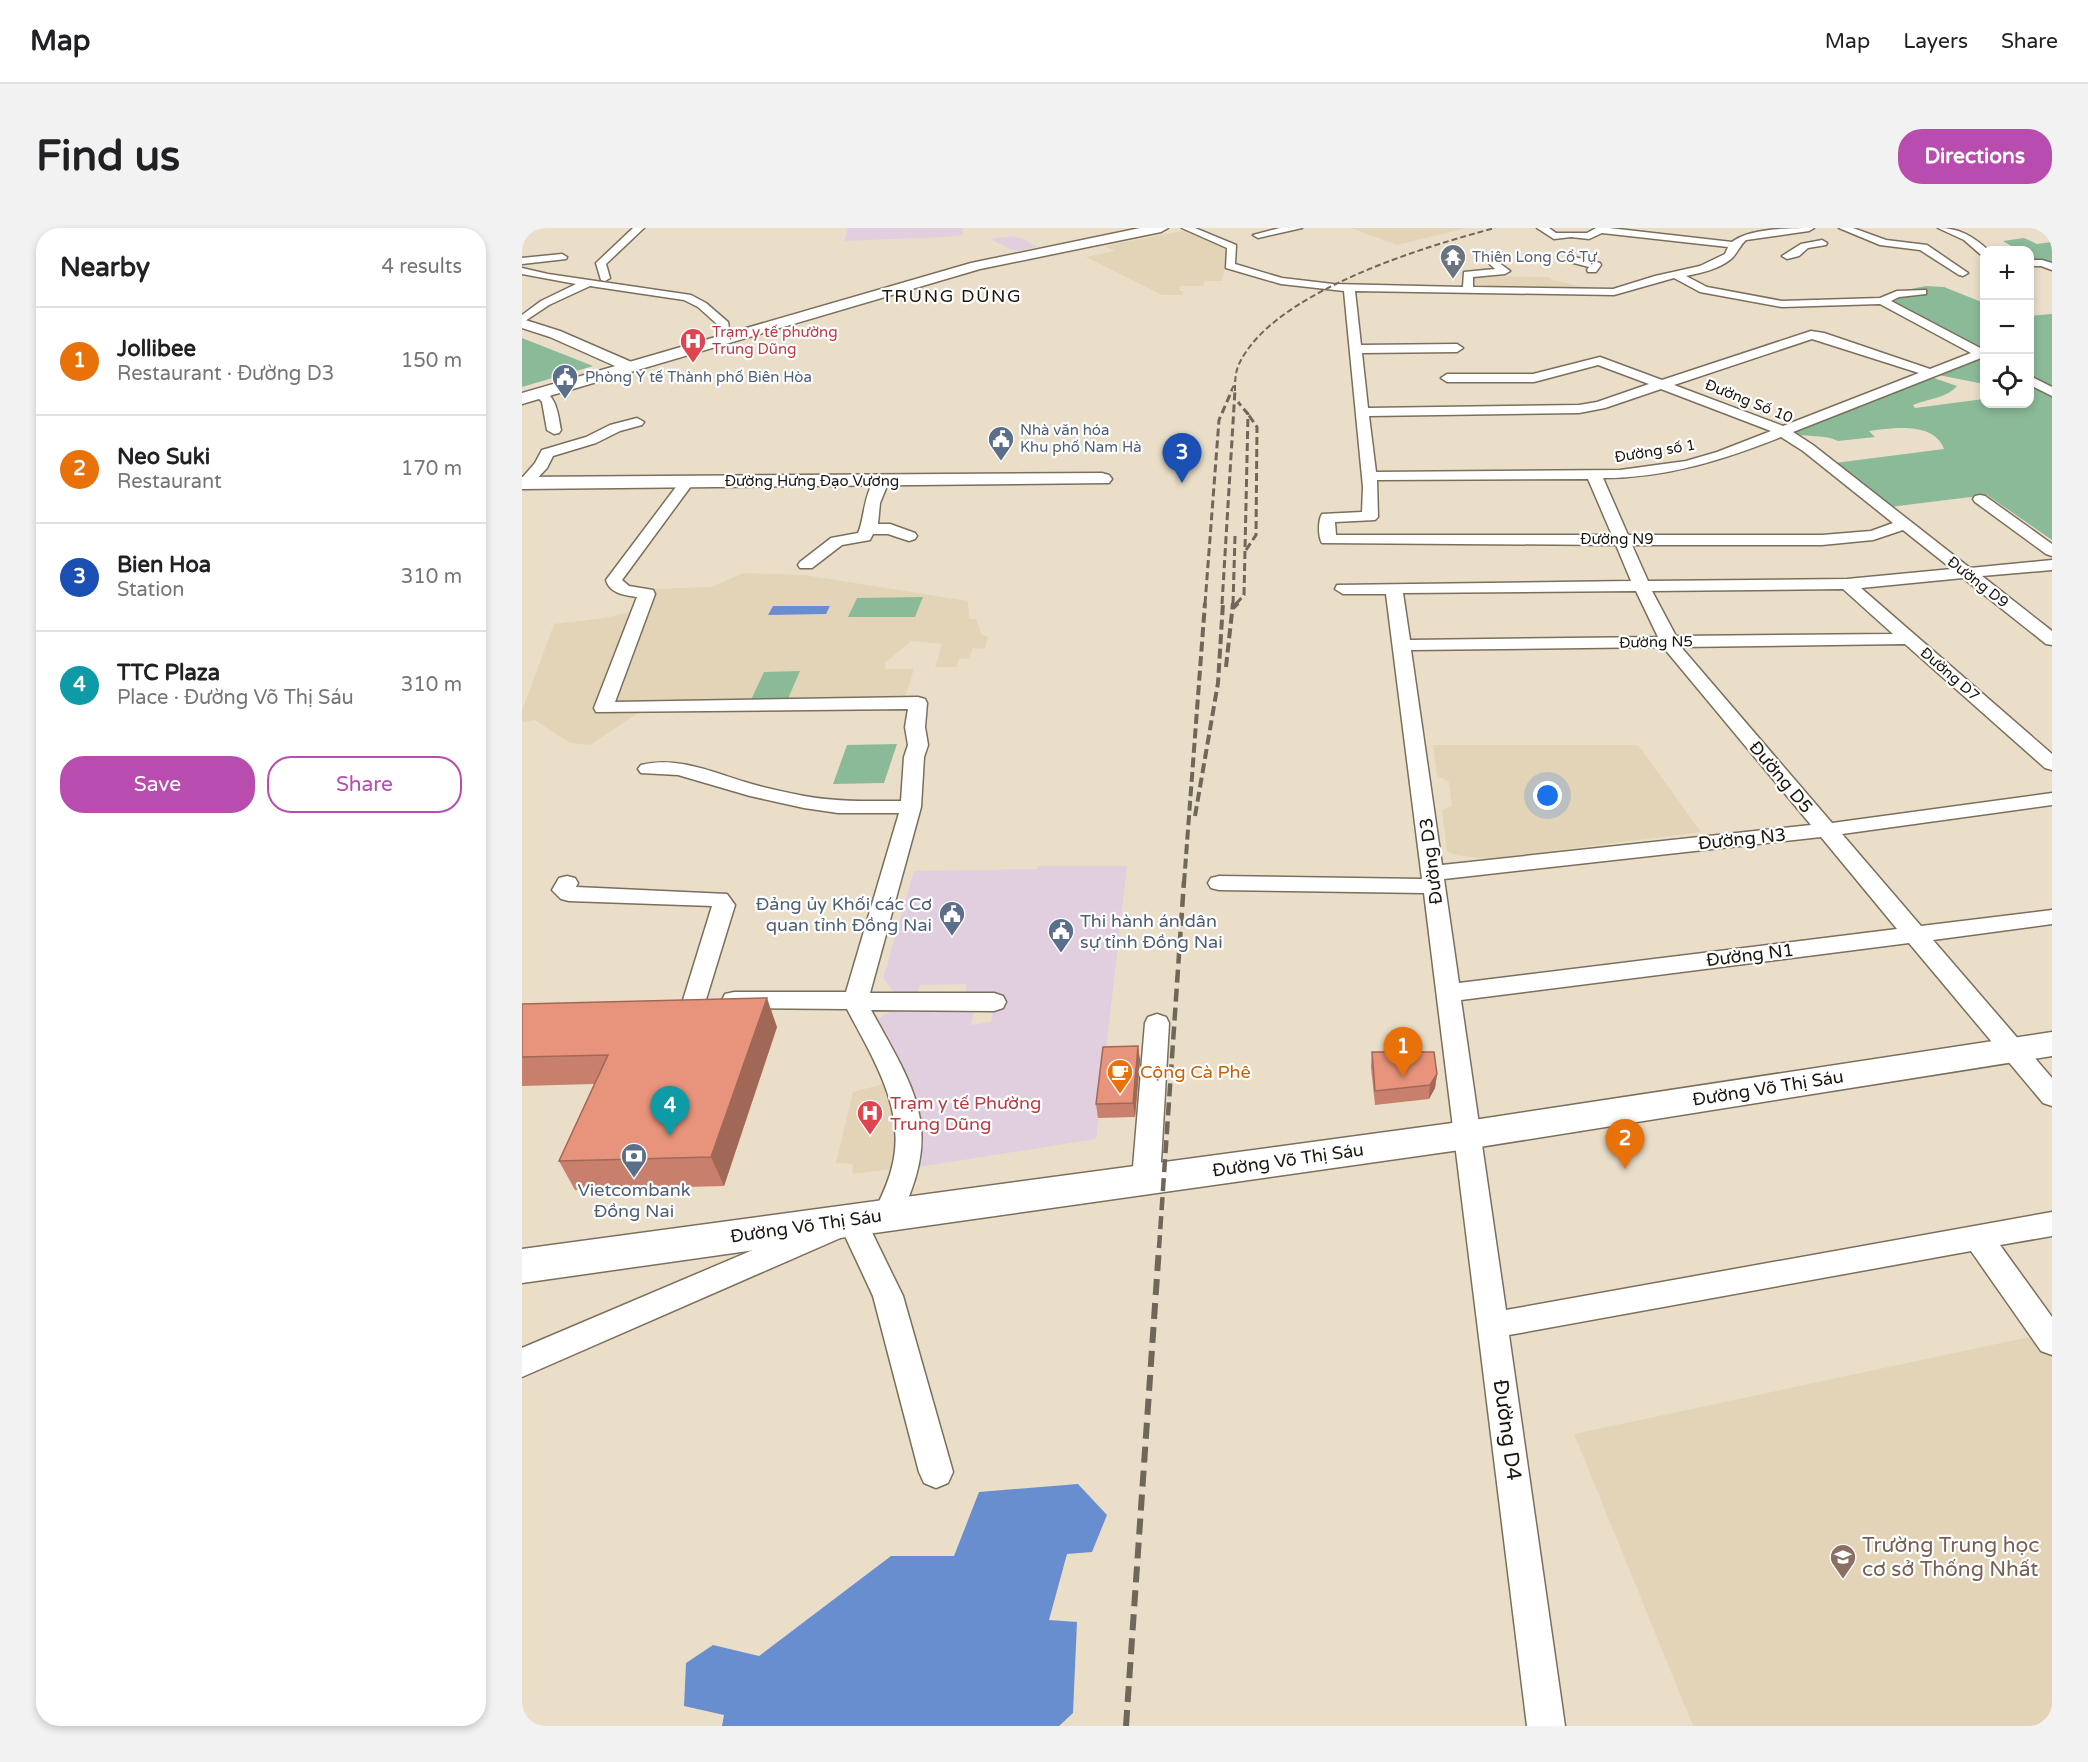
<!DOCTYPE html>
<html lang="en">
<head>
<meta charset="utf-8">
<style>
	:root { --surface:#fff; --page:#f2f2f2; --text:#202124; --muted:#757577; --line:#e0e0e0; --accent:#b84daf }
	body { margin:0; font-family:"Varela Round",sans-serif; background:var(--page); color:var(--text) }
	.controls { position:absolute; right:18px; top:18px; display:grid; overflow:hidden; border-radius:12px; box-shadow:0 3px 9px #0003 }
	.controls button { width:54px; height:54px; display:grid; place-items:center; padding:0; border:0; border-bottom:2px solid var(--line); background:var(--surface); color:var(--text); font:30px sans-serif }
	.you { position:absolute; left:1026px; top:568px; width:21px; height:21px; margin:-15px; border:4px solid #fff; border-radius:50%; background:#1a73e8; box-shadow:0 0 0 9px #1a73e833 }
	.badge { display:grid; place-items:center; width:39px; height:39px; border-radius:50%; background:var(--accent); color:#fff; font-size:20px; font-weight:700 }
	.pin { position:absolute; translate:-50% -50px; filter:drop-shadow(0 2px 3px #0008) }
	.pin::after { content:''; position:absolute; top:32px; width:21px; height:18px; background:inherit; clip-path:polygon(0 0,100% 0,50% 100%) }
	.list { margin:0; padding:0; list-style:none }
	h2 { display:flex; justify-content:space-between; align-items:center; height:78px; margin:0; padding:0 24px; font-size:26px }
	h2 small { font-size:20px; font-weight:400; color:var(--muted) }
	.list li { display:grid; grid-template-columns:39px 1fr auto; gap:18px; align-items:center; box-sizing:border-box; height:108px; padding:0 24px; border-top:2px solid var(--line) }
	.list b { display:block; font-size:22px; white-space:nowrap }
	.list p { margin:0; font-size:20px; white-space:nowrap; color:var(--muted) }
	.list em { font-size:20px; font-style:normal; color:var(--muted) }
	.actions { display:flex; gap:12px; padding:18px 24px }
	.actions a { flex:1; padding:14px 0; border:2px solid var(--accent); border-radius:24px; text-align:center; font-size:21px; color:var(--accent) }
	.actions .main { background:var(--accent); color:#fff }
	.icon { flex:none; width:33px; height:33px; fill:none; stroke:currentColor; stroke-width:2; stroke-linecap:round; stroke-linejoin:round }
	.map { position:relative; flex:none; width:1530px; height:1498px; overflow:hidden; border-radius:24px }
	header { display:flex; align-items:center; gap:36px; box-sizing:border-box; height:84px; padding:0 30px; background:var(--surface); border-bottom:2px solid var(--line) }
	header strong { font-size:28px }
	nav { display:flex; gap:33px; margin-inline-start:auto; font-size:21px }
	.intro { display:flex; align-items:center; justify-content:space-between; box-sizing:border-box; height:144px; padding:0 36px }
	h1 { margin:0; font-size:42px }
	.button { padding:15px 27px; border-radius:24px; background:var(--accent); color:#fff; font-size:21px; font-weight:700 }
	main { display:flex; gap:36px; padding:0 36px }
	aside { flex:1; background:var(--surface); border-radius:24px; box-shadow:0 3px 9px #0003 }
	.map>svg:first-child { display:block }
</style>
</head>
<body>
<header>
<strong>Map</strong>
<nav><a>Map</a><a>Layers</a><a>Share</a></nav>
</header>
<div class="intro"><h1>Find us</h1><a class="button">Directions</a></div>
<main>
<aside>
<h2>Nearby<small>4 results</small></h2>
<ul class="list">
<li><span class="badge" style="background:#e8710a">1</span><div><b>Jollibee</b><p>Restaurant · Đường D3</p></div><em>150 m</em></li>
<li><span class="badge" style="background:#e8710a">2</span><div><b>Neo Suki</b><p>Restaurant</p></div><em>170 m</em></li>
<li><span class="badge" style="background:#1a4fb4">3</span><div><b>Bien Hoa</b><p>Station</p></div><em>310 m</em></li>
<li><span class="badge" style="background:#0f9aa8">4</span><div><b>TTC Plaza</b><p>Place · Đường Võ Thị Sáu</p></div><em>310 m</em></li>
</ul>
<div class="actions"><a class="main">Save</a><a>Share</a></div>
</aside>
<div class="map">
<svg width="1530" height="1498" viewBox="0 0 1530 1498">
	<rect width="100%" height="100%" fill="#eadec9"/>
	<g fill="#e1cfe0">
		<polygon points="326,0 441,0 440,7 423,9 322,13"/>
		<polygon points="490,8 499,10 516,19 493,23 468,11"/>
		<polygon points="516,638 605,638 574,911 397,939 398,914 351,793 368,784 452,783 449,797 469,794 474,765 443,765 445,756 398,757 396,764 372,764 361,750 392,643 515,641"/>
	</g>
	<g fill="#e3d4b8">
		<polygon points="829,0 944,0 875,17"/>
		<polygon points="665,2 704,18 707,21 700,53 683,53 681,58 658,58 657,63 661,63 660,67 640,67 564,29 593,23 583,18"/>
		<polygon points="949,48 1028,49 1030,52 1086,64 950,62"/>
		<polygon points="221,345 282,347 446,373 447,391 454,391 460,407 466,409 463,421 451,420 447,430 437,431 434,439 413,439 420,416 389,413 364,434 363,441 392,441 383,470 86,477 131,361 189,359"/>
		<polygon points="114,383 77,480 122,481 68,517 48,515 13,492 0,494 0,483 32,396 82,390"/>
		<polygon points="911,517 1116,517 1179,604 966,631 933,627 925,623 920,582 930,578 927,554 915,548"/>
		<polygon points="365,855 376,874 377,922 371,941 330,946 331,936 314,935 331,864"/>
		<polygon points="1517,1107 1530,1125 1530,1498 1171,1498 1052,1206"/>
	</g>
	<g fill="#8bba99">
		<polygon points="1502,10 1515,16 1530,14 1530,38 1508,34 1508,22 1491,19 1481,13"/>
		<polygon points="1404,58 1422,59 1462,75 1462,124 1365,73 1384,66 1379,63"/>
		<path d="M 1530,86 L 1530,312 L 1465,267 L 1368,279 L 1313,235 L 1422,221 C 1412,193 1370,200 1347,203 L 1353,209 L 1316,213 C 1300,205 1281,211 1265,203 L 1406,148 L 1435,158 C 1425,170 1405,171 1391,177 L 1393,180 L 1462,171 L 1462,176 L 1508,176 L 1508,88 Z"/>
		<polygon points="0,110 71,138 0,159"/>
		<polygon points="1462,126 1462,156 1411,146"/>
		<polygon points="401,369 393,389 326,389 335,370"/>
		<polygon points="278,443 265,473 228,474 242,444"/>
		<polygon points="375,516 362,555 311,556 325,517"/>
	</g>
	<g fill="#698ed0">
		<polygon points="251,378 308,378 304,386 246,387"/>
		<polygon points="556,1256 585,1287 570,1324 545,1326 527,1392 555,1394 551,1485 537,1498 200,1498 202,1487 162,1478 164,1435 191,1417 237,1428 369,1328 432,1328 457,1264"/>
	</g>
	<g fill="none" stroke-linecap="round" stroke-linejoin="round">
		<g stroke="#7a6f5c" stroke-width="3">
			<g id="minor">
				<polygon points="111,0 122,0 84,36 88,50 83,53 79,52 74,35"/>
				<path d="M 660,0 L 673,0 L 714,17 L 713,36 L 760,50 L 811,56 L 941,59 L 942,44 L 973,41 L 959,28 L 964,25 L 988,43 L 983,46 L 951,49 L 951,59 L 1091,61 L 1133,48 L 1178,38 L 1203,26 L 1206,19 L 1080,5 L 1067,11 L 1049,9 L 1032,11 L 1015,0 L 1027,0 L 1034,5 L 1065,5 L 1074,0 L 1087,0 L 1210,14 C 1227,0 1269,0 1292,0 L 1287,3 L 1224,12 C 1218,17 1215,26 1209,31 C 1197,41 1179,45 1164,48 L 1185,59 L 1260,73 L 1358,70 L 1375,63 L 1404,62 L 1404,66 L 1377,69 L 1369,73 L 1462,122 L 1462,131 L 1459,130 L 1271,204 L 1291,217 L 1448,340 L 1530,332 L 1530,342 L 1460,348 L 1530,403 L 1530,417 L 1524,416 L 1441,350 L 1339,360 L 1530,526 L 1530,542 L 1523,540 L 1383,416 L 1159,419 L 1310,595 L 1530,565 L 1530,577 L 1320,606 L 1399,698 L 1530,682 L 1530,696 L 1411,712 L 1530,850 L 1530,878 L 1521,875 L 1387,715 L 939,772 L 984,1082 L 1530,984 L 1530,1008 L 1478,1017 L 1530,1089 L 1530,1127 L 1519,1123 L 1449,1023 L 987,1107 L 1043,1498 L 1005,1498 L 902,665 L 697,662 L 689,660 L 686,655 L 689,650 L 697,648 L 900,651 L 864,366 L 821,366 L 813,361 L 815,357 L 1109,353 L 1094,317 L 800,315 C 796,309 796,292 800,286 L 840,284 L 841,259 L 822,63 L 759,56 L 704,40 L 705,20 ZM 1152,50 L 1178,64 L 1260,79 L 1358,76 L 1449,125 L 1408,141 L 1302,105 L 1289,103 L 1140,152 L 1078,129 L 1011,146 L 925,146 L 919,150 L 925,154 L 1012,154 L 1076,137 L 1127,156 L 1075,174 L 1057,177 L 846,180 L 840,125 L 935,124 L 941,120 L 935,116 L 839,117 L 833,63 L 1092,67 ZM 1290,111 L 1397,145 L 1261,198 L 1152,157 ZM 1139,161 L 1249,203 L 1195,224 L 1164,233 L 1098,242 L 854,244 L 847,188 L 1057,185 L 1083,180 ZM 1259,209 L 1281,223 L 1371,295 L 1349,303 L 1300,307 L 1106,307 L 1081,250 C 1144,250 1201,232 1259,209 ZM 1066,251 L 1090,307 L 814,307 L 813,294 L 853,292 L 856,289 L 855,252 ZM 1381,302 L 1430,341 L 1325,351 L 1126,353 L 1110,317 L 1300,317 L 1351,312 ZM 1321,361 L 1371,406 L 1154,408 L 1130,363 ZM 1114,363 L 1136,409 L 888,412 L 881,365 ZM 1141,419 L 1289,597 L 920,637 L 889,422 ZM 1299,609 L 1375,701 L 937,755 L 922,651 Z"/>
				<polygon points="758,0 780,0 736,10 731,7"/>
				<polygon points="1317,0 1331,0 1364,12 1405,17 1446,45 1441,48 1437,47 1398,22 1358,17"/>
				<path d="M 1416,0 C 1437,0 1451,8 1466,22 L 1462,22 L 1462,27 L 1458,26 L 1442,12 Z"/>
				<polygon points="1300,12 1305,15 1304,17 1286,20 1277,28 1265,31 1260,28 1279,16"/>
				<polygon points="40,26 45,29 44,31 0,36 0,30"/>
				<polygon points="1048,28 1078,35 1079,37 1074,44 1066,44 1065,42 1067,39 1044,33 1043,31"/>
				<polygon points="1508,32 1520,32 1530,35 1530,42 1519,38 1508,38"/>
				<polygon points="0,40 26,46 169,67 184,75 206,94 209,112 203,116 199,115 196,97 176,79 162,72 68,58 27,77 0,95 0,87 19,73 54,56 0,46"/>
				<polygon points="1508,148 1530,159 1530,168 1508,157"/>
				<path d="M 18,161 C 35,167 36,187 39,202 L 37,205 L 32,206 L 25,202 L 20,174 L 12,165 Z"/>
				<polygon points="115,190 122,194 120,197 98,203 74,215 31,228 25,240 8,258 0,259 0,250 13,235 20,222 64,209 88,197"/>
				<path d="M 360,249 L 367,253 L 358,275 L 356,296 L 368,296 L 393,305 L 395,308 L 393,311 L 387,313 L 366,306 L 351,306 L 348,312 L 320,317 L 290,340 L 278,340 L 276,337 L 278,334 L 309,310 L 336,305 C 343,291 342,253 360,249 Z"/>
				<path d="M 165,250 L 172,254 L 100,352 L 107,358 L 131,362 L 133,366 L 93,474 L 396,469 L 403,471 L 405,475 L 403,499 L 406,517 L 402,529 L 399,579 L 348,765 L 472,765 L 481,768 L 484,774 L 481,780 L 472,783 L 349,782 C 395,865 422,902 375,995 L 365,999 L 355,995 L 351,987 C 358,971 366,956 370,939 C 385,882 350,829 325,781 L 212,780 L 203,778 L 200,772 L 203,766 L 212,764 L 324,764 L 377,585 L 316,585 L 282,580 L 228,568 L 156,547 L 119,545 L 116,541 L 119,537 C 154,528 190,544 223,554 C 242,560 262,564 282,568 C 314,574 346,573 379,573 L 382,529 L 386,517 L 383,499 L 386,481 L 74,484 L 72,480 L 115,369 C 103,367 88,366 84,352 L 160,251 Z"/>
				<polygon points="1458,267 1463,268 1530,316 1530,328 1524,326 1453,274 1451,271 1453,268"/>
				<polygon points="45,648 53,650 56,655 54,659 205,666 213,677 182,778 173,780 164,778 161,772 190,678 47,673 39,671 30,662 37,650"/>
				<polygon points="635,786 644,789 647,795 638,951 634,959 624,962 614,959 610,951 623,795 626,789"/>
				<polygon points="330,980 340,984 381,1068 431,1244 426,1255 414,1260 402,1255 397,1244 351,1068 323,1008 0,1149 0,1120"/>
			</g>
		</g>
		<g stroke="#7a6f5c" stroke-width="3">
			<polygon id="tertiary" points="0,91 38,103 114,136 116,139 114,142 102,142 28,109 0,100"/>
		</g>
		<g stroke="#7a6f5c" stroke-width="3">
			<g id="secondary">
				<polygon points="618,0 646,0 639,4 458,41 0,176 0,165 449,35"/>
				<polygon points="580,245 587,247 590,251 587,255 0,261 0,249"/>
				<polygon points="1530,804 1530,828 945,921 0,1055 0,1021 945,893"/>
			</g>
		</g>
		<use href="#minor" fill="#fff" fill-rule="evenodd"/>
		<use href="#tertiary" fill="#fff" fill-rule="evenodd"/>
		<use href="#secondary" fill="#fff" fill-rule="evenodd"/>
		<g stroke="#6e675a" stroke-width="2" stroke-dasharray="6 3" stroke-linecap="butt">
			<polyline points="709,163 713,155"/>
			<path d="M 713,163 C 713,154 713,145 717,136 C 751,64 901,19 973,0"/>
		</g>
		<g stroke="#6e675a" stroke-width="3" stroke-dasharray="8 4" stroke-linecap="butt">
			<polyline points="724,322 734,307 735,199 726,186"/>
			<polyline points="683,376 697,192 710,162"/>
			<polyline points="700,376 713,162"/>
			<polyline points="711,376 713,308"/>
			<polyline points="714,376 722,367 726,186 716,174"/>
		</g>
		<g stroke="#6e675a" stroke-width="4" stroke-dasharray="10 4.5" stroke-linecap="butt">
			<polyline points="711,380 716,375"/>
			<polyline points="704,439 711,375"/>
			<polyline points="673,588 696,455 701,375"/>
			<polyline points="662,655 683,375"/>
		</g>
		<polyline stroke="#6e675a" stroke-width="4.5" stroke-dasharray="13 6" stroke-linecap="butt" points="637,1020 662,653"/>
		<polyline stroke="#6e675a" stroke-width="6" stroke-dasharray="16 8" stroke-linecap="butt" points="604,1498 637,1019"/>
	</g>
	<g fill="#c87f6b">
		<polygon points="0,776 255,799 202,958 53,962 37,933 72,856 0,858"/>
		<polygon points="616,818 618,833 613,889 576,890 574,876"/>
		<polygon points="850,824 915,846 913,860 907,871 853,877 849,839"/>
	</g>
	<g fill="#a26857">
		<polygon points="245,770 255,799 202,958 189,929"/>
		<polygon points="616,818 618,833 613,889 611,875"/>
		<polygon points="915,846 913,860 907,871 908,857"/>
	</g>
	<g fill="#e8947c" stroke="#a26857" stroke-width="1.5">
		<polygon points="245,770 189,929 37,933 86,827 0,829 0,776"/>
		<polygon points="616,818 611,875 574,876 581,819"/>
		<polygon points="850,824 912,824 915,846 908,857 853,863"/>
	</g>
	<defs>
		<g id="temple-pin" transform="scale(1.35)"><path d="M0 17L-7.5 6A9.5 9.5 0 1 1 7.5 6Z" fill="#6b7280" stroke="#fff"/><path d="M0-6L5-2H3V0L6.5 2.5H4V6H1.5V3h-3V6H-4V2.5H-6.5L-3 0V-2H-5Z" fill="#fff"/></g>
		<g id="hospital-pin" transform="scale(1.35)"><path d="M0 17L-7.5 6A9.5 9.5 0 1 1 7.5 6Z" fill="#e0444e" stroke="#fff"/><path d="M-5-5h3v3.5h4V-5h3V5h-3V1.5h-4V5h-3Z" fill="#fff"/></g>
		<g id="civic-pin" transform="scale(1.35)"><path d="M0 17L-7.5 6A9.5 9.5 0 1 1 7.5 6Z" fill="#5c6f8a" stroke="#fff"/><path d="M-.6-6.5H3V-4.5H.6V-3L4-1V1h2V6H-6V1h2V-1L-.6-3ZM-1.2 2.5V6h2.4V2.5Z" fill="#fff"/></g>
		<g id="cafe-pin" transform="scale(1.35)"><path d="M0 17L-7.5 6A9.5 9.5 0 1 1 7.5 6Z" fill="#e8710a" stroke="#fff"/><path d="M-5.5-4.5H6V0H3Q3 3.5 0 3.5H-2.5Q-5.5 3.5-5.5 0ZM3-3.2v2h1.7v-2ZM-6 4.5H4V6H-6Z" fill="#fff"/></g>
		<g id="bank-pin" transform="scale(1.35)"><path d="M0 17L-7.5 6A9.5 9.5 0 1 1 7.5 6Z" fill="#5c6f8a" stroke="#fff"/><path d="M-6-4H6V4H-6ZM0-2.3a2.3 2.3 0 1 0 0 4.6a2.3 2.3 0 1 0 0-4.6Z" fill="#fff"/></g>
		<g id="school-pin" transform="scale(1.35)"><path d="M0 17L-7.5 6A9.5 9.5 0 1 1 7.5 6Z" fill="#8d6e63" stroke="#fff"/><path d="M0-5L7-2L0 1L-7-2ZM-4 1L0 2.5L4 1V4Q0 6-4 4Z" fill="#fff"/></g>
	</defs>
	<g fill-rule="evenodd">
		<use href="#temple-pin" x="931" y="29"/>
		<use href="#hospital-pin" x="171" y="113"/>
		<use href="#civic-pin" x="43" y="149"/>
		<use href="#civic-pin" x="479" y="211"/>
		<use href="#civic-pin" x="430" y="686"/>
		<use href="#civic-pin" x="539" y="703"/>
		<use href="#cafe-pin" x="598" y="844"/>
		<use href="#hospital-pin" x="348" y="885"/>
		<use href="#bank-pin" x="112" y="928"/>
		<use href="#school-pin" x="1321" y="1329"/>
	</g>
	<g text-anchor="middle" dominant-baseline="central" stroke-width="4.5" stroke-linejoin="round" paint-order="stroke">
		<g font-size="15" fill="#5b616d" stroke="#fff" text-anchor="start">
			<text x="950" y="29">Thiên Long Cổ Tự</text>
		</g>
		<g font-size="15" fill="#be3a42" stroke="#fff" text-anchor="start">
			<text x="190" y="104">Trạm y tế phường<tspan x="190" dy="17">Trung Dũng</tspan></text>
		</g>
		<g font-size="15" fill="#4e5e75" stroke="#fff" text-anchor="start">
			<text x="63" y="149">Phòng Y tế Thành phố Biên Hòa</text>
			<text x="498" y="202">Nhà văn hóa<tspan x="498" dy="17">Khu phố Nam Hà</tspan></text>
		</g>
		<g font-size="15" fill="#1b170f" stroke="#fff">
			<text transform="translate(1227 173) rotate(22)">Đường Số 10</text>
			<text transform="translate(1133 223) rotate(-9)">Đường số 1</text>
			<text x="290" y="253">Đường Hưng Đạo Vương</text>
			<text x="1095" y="311">Đường N9</text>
			<text transform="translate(1456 354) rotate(38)">Đường D9</text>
			<text transform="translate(1134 414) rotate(-1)">Đường N5</text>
			<text transform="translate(1428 446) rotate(41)">Đường D7</text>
		</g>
		<g font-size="18" letter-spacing="1.5" fill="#1b170f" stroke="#fff">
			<text x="430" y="68">TRUNG DŨNG</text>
		</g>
		<g font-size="18" fill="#1b170f" stroke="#fff">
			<text transform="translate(1259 549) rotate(50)">Đường D5</text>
			<text transform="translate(1220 611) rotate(-6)">Đường N3</text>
			<text transform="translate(909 633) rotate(-97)">Đường D3</text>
			<text transform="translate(1228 727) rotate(-7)">Đường N1</text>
			<text transform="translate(1246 860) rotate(-9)">Đường Võ Thị Sáu</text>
			<text transform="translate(766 932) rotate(-8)">Đường Võ Thị Sáu</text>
			<text transform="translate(284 998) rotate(-8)">Đường Võ Thị Sáu</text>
		</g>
		<g font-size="18" fill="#4e5e75" stroke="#fff" text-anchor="end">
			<text x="410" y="676">Đảng ủy Khối các Cơ<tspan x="410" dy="21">quan tỉnh Đồng Nai</tspan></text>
			<text x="558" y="693" text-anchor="start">Thi hành án dân<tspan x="558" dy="21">sự tỉnh Đồng Nai</tspan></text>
			<text x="112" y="962" text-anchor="middle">Vietcombank<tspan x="112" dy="21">Đồng Nai</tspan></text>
		</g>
		<g font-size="18" fill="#c56008" stroke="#fff" text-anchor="start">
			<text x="618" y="844">Cộng Cà Phê</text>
		</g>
		<g font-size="18" fill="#be3a42" stroke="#fff" text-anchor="start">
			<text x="368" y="875">Trạm y tế Phường<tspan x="368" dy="21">Trung Dũng</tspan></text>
		</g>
		<g font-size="21" fill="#1b170f" stroke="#fff">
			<text transform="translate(985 1202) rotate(82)">Đường D4</text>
		</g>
		<g font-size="21" fill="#785e54" stroke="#fff" text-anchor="start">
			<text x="1340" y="1317">Trường Trung học<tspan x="1340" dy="24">cơ sở Thống Nhất</tspan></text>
		</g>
	</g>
</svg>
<div class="controls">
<button>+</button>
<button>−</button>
<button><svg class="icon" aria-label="locate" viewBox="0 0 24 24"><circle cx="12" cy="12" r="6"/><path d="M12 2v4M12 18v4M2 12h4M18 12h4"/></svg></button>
</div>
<div class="you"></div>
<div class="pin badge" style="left:881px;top:849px;background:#e8710a">1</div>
<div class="pin badge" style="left:1103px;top:941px;background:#e8710a">2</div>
<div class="pin badge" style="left:660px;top:255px;background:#1a4fb4">3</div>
<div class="pin badge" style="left:148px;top:908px;background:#0f9aa8">4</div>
</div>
</main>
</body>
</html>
